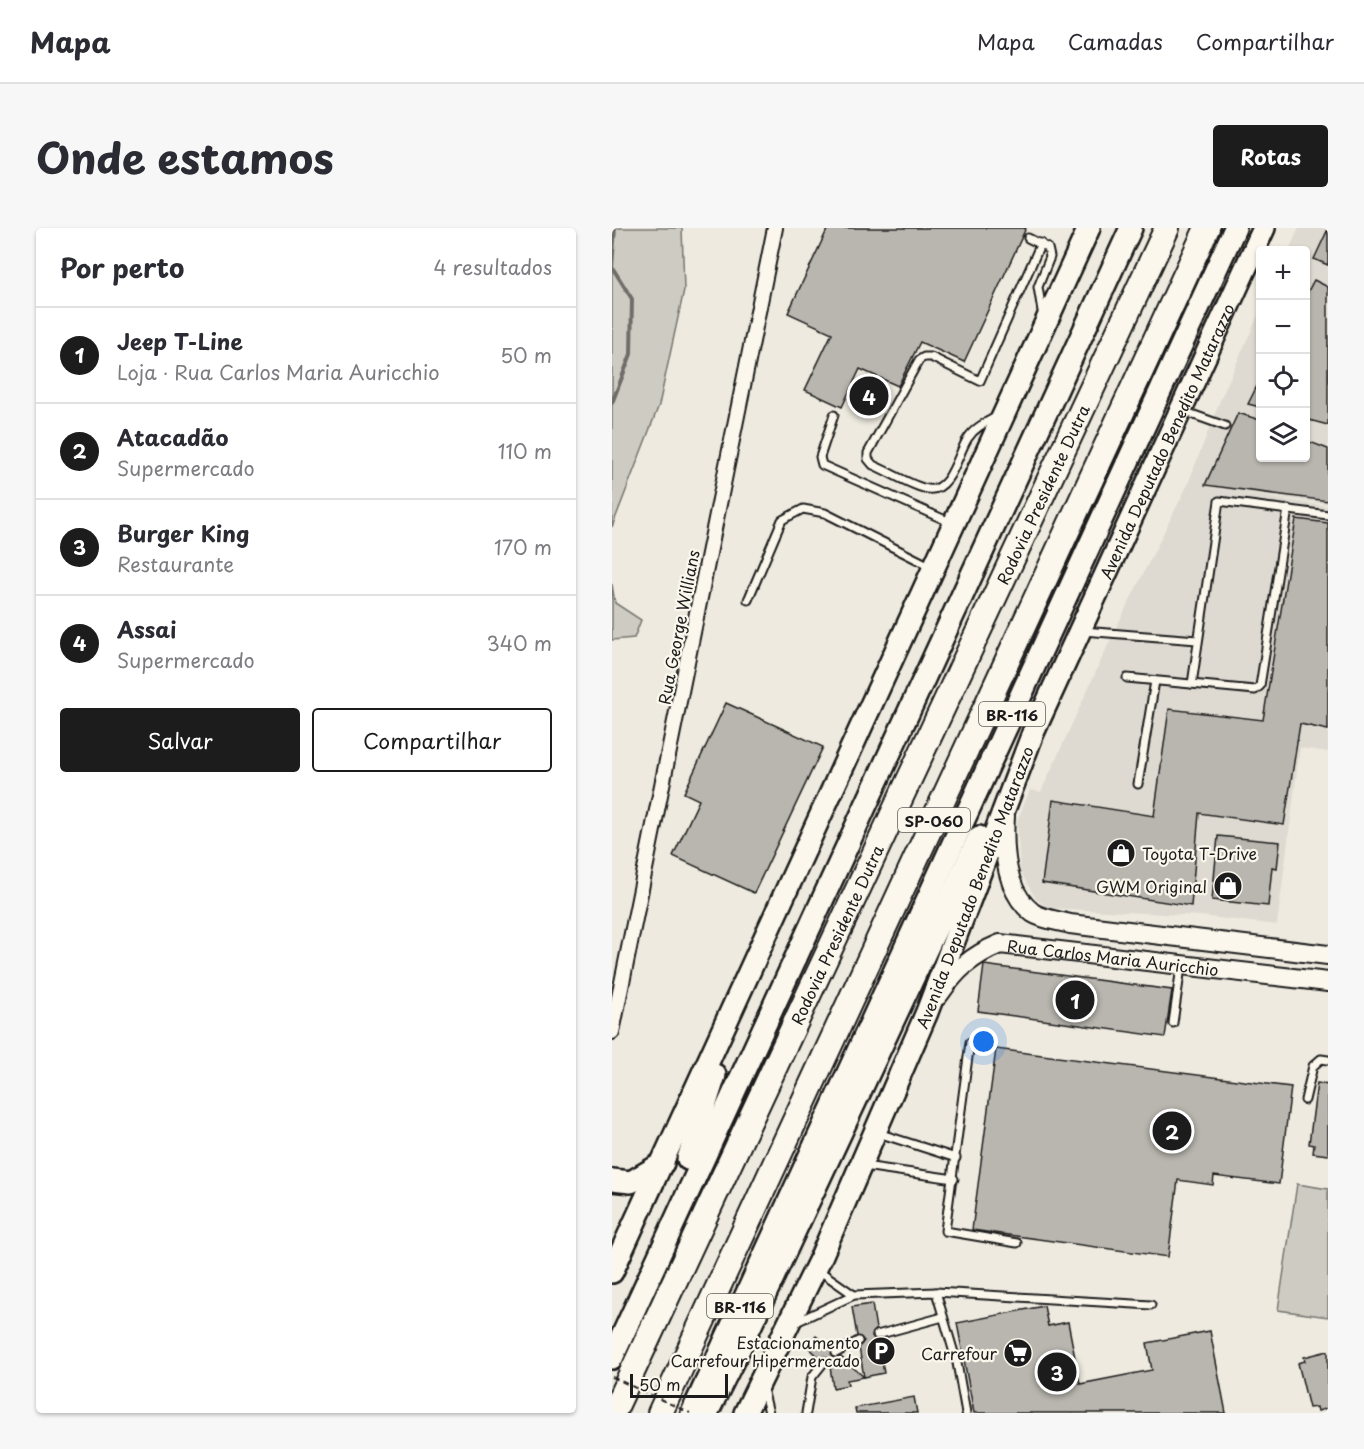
<!DOCTYPE html>
<html lang="pt">
<head>
<meta charset="utf-8">
<style>
	:root { --surface:#fff; --page:#f7f7f7; --text:#2b2b33; --muted:#7c7c81; --line:#e1e1e2; --accent:#1c1c1c }
	body { margin:0; font-family:"Playpen Sans",sans-serif; background:var(--page); color:var(--text) }
	.controls { position:absolute; right:18px; top:18px; display:grid; overflow:hidden; border-radius:6px; box-shadow:0 2px 4px #0004 }
	.controls button { width:54px; height:54px; display:grid; place-items:center; padding:0; border:0; border-bottom:2px solid var(--line); background:var(--surface); color:var(--text); font:30px sans-serif }
	.scale { position:absolute; left:18px; bottom:15px; width:98px; box-sizing:border-box; padding-left:6px; border:3px solid #1c1c1c; border-top:0; font-size:16px; line-height:21px; white-space:nowrap; color:#1c1c1c; -webkit-text-stroke:4px #fbf7ec; paint-order:stroke }
	.you { position:absolute; left:372px; top:814px; width:21px; height:21px; margin:-15px; border:4px solid #fff; border-radius:50%; background:#1a73e8; box-shadow:0 0 0 9px #1a73e833 }
	.badge { display:grid; place-items:center; width:39px; height:39px; border-radius:50%; background:var(--accent); color:#fff; font-size:20px; font-weight:700 }
	.pin { position:absolute; translate:-50% -50%; border:3px solid #fff; box-shadow:0 2px 6px #0006 }
	.list { margin:0; padding:0; list-style:none }
	h2 { display:flex; justify-content:space-between; align-items:center; height:78px; margin:0; padding:0 24px; font-size:26px }
	h2 small { font-size:20px; font-weight:400; color:var(--muted) }
	.list li { display:grid; grid-template-columns:39px 1fr auto; gap:18px; align-items:center; box-sizing:border-box; height:96px; padding:0 24px; border-top:2px solid var(--line) }
	.list b { display:block; font-size:22px; white-space:nowrap }
	.list p { margin:0; font-size:20px; white-space:nowrap; color:var(--muted) }
	.list em { font-size:20px; font-style:normal; color:var(--muted) }
	.actions { display:flex; gap:12px; padding:18px 24px }
	.actions a { flex:1; padding:14px 0; border:2px solid var(--accent); border-radius:6px; text-align:center; font-size:21px; color:var(--accent) }
	.actions .main { background:var(--accent); color:#fff }
	.icon { flex:none; width:33px; height:33px; fill:none; stroke:currentColor; stroke-width:2; stroke-linecap:round; stroke-linejoin:round }
	.map { position:relative; flex:none; width:716px; height:1185px; overflow:hidden; border-radius:6px }
	header { display:flex; align-items:center; gap:36px; box-sizing:border-box; height:84px; padding:0 30px; background:var(--surface); border-bottom:2px solid var(--line) }
	header strong { font-size:28px }
	nav { display:flex; gap:33px; margin-inline-start:auto; font-size:21px }
	.intro { display:flex; align-items:center; justify-content:space-between; box-sizing:border-box; height:144px; padding:0 36px }
	h1 { margin:0; font-size:42px }
	.button { padding:15px 27px; border-radius:6px; background:var(--accent); color:#fff; font-size:21px; font-weight:700 }
	main { display:flex; gap:36px; padding:0 36px }
	aside { flex:1; background:var(--surface); border-radius:6px; box-shadow:0 2px 4px #0004 }
	.map>svg:first-child { display:block }
</style>
</head>
<body>
<header>
<strong>Mapa</strong>
<nav><a>Mapa</a><a>Camadas</a><a>Compartilhar</a></nav>
</header>
<div class="intro"><h1>Onde estamos</h1><a class="button">Rotas</a></div>
<main>
<aside>
<h2>Por perto<small>4 resultados</small></h2>
<ul class="list">
<li><span class="badge">1</span><div><b>Jeep T-Line</b><p>Loja · Rua Carlos Maria Auricchio</p></div><em>50 m</em></li>
<li><span class="badge">2</span><div><b>Atacadão</b><p>Supermercado</p></div><em>110 m</em></li>
<li><span class="badge">3</span><div><b>Burger King</b><p>Restaurante</p></div><em>170 m</em></li>
<li><span class="badge">4</span><div><b>Assai</b><p>Supermercado</p></div><em>340 m</em></li>
</ul>
<div class="actions"><a class="main">Salvar</a><a>Compartilhar</a></div>
</aside>
<div class="map">
<svg width="716" height="1185" viewBox="0 0 716 1185">
	<rect width="100%" height="100%" fill="#eeeadf"/>
	<filter id="ink" filterUnits="userSpaceOnUse"><feTurbulence type="fractalNoise" baseFrequency=".0167" numOctaves="2"/><feDisplacementMap in="SourceGraphic" scale="12" xChannelSelector="R" yChannelSelector="G"/><feConvolveMatrix kernelMatrix="1 2 1 2 8 2 1 2 1" color-interpolation-filters="sRGB"/></filter>
	<g filter="url(#ink)">
		<polygon fill="#dedad1" points="687,0 716,0 716,36 696,28 716,37 716,276 618,264 716,278 716,524 688,520 665,697 589,688 436,680 424,671 408,643 405,593 418,562 429,564 501,406 575,258 609,170 648,83 648,230 694,230 694,22 677,22"/>
		<g fill="#ceccc2" stroke="#75746f" stroke-width="1.5">
			<polygon points="0,0 70,0 72,62 47,177 0,299"/>
			<polygon points="0,356 3,375 29,392 22,410 0,412"/>
			<polygon points="685,956 716,961 716,1089 666,1082"/>
		</g>
		<g fill="none" stroke-linecap="round" stroke-linejoin="round">
			<polyline stroke="#6f6d69" stroke-width="4" points="0,175 19,126 20,71 0,39 3,0"/>
		</g>
		<g fill="#b9b6af" stroke="#1c1c1c" stroke-width="1.5">
			<polygon points="216,0 414,0 352,134 308,114 286,158 248,141 230,179 193,162 220,105 176,85"/>
			<polygon points="716,1 716,37 702,31"/>
			<polygon points="702,52 716,59 716,197 693,191 693,69"/>
			<polygon points="648,152 648,179 636,176"/>
			<polygon points="626,185 648,192 648,230 693,230 693,212 716,221 716,273 593,257"/>
			<polygon points="684,291 716,295 716,502 688,496 672,597 587,585 579,678 430,655 441,572 542,588 557,481 651,492"/>
			<polygon points="114,475 211,519 142,665 61,628 87,572 72,565"/>
			<polygon points="606,608 668,614 665,640 660,639 656,678 600,672"/>
			<polygon points="372,737 560,762 553,809 366,783"/>
			<polygon points="384,821 679,859 667,956 602,948 601,957 566,952 556,1029 360,1002"/>
			<polygon points="705,855 716,857 716,927 701,925 702,917 697,916"/>
			<polygon points="260,1076 264,1101 260,1108 266,1112 272,1145 252,1149 247,1119 252,1113 245,1108 240,1079"/>
			<polygon points="432,1078 436,1098 456,1094 468,1156 540,1142 535,1115 598,1103 614,1185 362,1185 345,1095"/>
			<polygon points="204,1108 220,1121 221,1129 229,1129 252,1149 235,1152 236,1157 221,1160 217,1131 212,1128 208,1130 195,1118"/>
			<polygon points="716,1123 716,1180 706,1183 705,1179 697,1180 686,1135 693,1133 692,1129"/>
			<polygon points="302,1169 305,1185 244,1185 243,1180"/>
		</g>
		<g fill="none" stroke-linecap="round" stroke-linejoin="round">
			<g stroke="#1c1c1c" stroke-width="11">
				<g id="lane">
					<polyline points="416,10 436,20 438,29 426,59 431,89"/>
					<polyline points="571,183 613,198"/>
					<polyline points="222,187 208,229 210,237 340,295"/>
					<path d="M 386,188 C 375,194 363,199 356,210 C 346,224 339,265 316,261 C 301,259 276,243 261,237 L 256,231 L 256,225 L 307,132 L 312,129 L 319,129 L 368,153 L 429,15"/>
					<polyline points="136,372 170,292 191,281 213,285 320,339"/>
					<polyline points="471,403 585,412"/>
					<polyline points="515,450 643,462 648,458 676,281"/>
					<polyline points="580,456 607,273 716,287"/>
					<polyline points="526,556 543,453"/>
					<polyline points="561,795 569,739"/>
					<polyline points="358,814 333,1003 405,1015"/>
					<polyline points="693,872 701,838 709,831 716,832"/>
					<polyline points="266,905 344,930"/>
					<polyline points="252,938 342,951"/>
					<polyline points="205,1041 242,1067"/>
					<polyline points="324,1064 345,1135 354,1185"/>
					<polyline points="182,1095 242,1067 324,1064 539,1077"/>
					<polyline points="265,1107 331,1089"/>
					<polyline points="224,1125 246,1113"/>
					<polyline points="151,1161 157,1185"/>
					<polyline points="194,1185 200,1149 212,1134"/>
				</g>
			</g>
			<g stroke="#1c1c1c" stroke-width="18">
				<polyline id="street" points="0,804 163,0"/>
			</g>
			<g stroke="#1c1c1c" stroke-width="22">
				<g id="secondary">
					<path d="M 393,588 C 391,619 393,664 421,685 C 430,691 447,693 458,696 L 716,727"/>
					<path id="s1" d="M 326,768 C 344,742 359,728 388,716 L 716,754"/>
				</g>
			</g>
			<g stroke="#1c1c1c" stroke-width="26">
				<g id="primary">
					<polyline points="76,931 103,847"/>
					<polyline points="0,952 19,954 51,935"/>
					<polyline points="0,1044 477,0"/>
					<polyline points="0,1130 519,0"/>
					<polyline points="80,1185 623,0"/>
					<polyline points="95,1185 137,1101 367,609"/>
					<path id="s2" d="M 133,1185 L 209,1029 L 315,784 L 421,505 L 652,0"/>
				</g>
			</g>
			<g stroke="#1c1c1c" stroke-width="28">
				<g id="highway">
					<path id="s3" d="M 1,1185 L 555,0"/>
					<polyline points="48,1185 595,0"/>
				</g>
			</g>
			<use href="#lane" stroke="#fbf7ec" stroke-width="7"/>
			<use href="#street" stroke="#fbf7ec" stroke-width="14"/>
			<use href="#secondary" stroke="#fbf7ec" stroke-width="18"/>
			<use href="#primary" stroke="#fbf7ec" stroke-width="21"/>
			<use href="#highway" stroke="#fbf7ec" stroke-width="24"/>
			<polyline stroke="#1c1c1c" stroke-width="2" stroke-dasharray="6 4.5" stroke-linecap="butt" points="0,1149 78,1185"/>
		</g>
	</g>
	<defs>
		<g id="shop-disc" transform="scale(1.5)"><circle r="9.5" fill="#1c1c1c" stroke="#fbf7ec"/><path d="M-5-2.5h2.3a2.7 3.5 0 0 1 5.4 0H5L5.5 6h-11ZM-1.5-2.5h3a1.5 2.3 0 0 0-3 0Z" fill="#fff"/></g>
		<g id="parking-disc" transform="scale(1.5)"><circle r="9.5" fill="#1c1c1c" stroke="#fbf7ec"/><path d="M-3.5-5.5H1a3.5 3.5 0 0 1 0 7H-1V5.5H-3.5ZM-1-3.4V-.6H.8a1.4 1.4 0 0 0 0-2.8Z" fill="#fff"/></g>
		<g id="supermarket-disc" transform="scale(1.5)"><circle r="9.5" fill="#1c1c1c" stroke="#fbf7ec"/><path d="M-6-5.5h2.5l.6 2H6L4.5 2H-2.5L-4.4-4H-6ZM-1.5 3.2a1.3 1.3 0 1 0 .1 0ZM3 3.2a1.3 1.3 0 1 0 .1 0Z" fill="#fff"/></g>
	</defs>
	<g fill-rule="evenodd">
		<use href="#shop-disc" x="509" y="625"/>
		<use href="#shop-disc" x="616" y="658"/>
		<use href="#parking-disc" x="269" y="1123"/>
		<use href="#supermarket-disc" x="406" y="1125"/>
	</g>
	<g text-anchor="middle" dominant-baseline="central" stroke-width="4.5" stroke-linejoin="round" paint-order="stroke">
		<g fill="#fbf7ec" stroke="#5f5e5a" stroke-width="1.5">
			<rect x="367" y="474" width="66" height="24" rx="4.5"/>
			<rect x="286" y="580" width="72" height="24" rx="4.5"/>
			<rect x="95" y="1066" width="66" height="24" rx="4.5"/>
		</g>
		<g font-size="15" font-weight="bold" fill="#1c1c1c">
			<text x="400" y="486">BR-116</text>
			<text x="322" y="592">SP-060</text>
			<text x="128" y="1078">BR-116</text>
		</g>
		<g font-size="16" fill="#1c1c1c" stroke="#fbf7ec">
			<text stroke="none"><textPath href="#s2" startOffset="1060">Avenida Deputado Benedito Matarazzo</textPath></text>
			<text stroke="none"><textPath href="#s3" startOffset="1014">Rodovia Presidente Dutra</textPath></text>
			<text transform="translate(66 399) rotate(-79)">Rua George Willians</text>
			<text stroke="none"><textPath href="#s2" startOffset="574">Avenida Deputado Benedito Matarazzo</textPath></text>
			<text stroke="none"><textPath href="#s3" startOffset="528">Rodovia Presidente Dutra</textPath></text>
			<text stroke="none"><textPath href="#s1" startOffset="196">Rua Carlos Maria Auricchio</textPath></text>
		</g>
		<g font-size="16" fill="#1c1c1c" stroke="#fbf7ec" text-anchor="end">
			<text x="530" y="625" text-anchor="start">Toyota T-Drive</text>
			<text x="595" y="658">GWM Original</text>
			<text x="248" y="1114">Estacionamento<tspan x="248" dy="18">Carrefour Hipermercado</tspan></text>
			<text x="385" y="1125">Carrefour</text>
		</g>
	</g>
</svg>
<div class="controls">
<button>+</button>
<button>−</button>
<button><svg class="icon" aria-label="locate" viewBox="0 0 24 24"><circle cx="12" cy="12" r="6"/><path d="M12 2v4M12 18v4M2 12h4M18 12h4"/></svg></button>
<button><svg class="icon" aria-label="layers" viewBox="0 0 24 24"><path d="M12 4l9 5-9 5-9-5zM3 14l9 5 9-5"/></svg></button>
</div>
<div class="scale">50 m</div>
<div class="you"></div>
<div class="pin badge" style="left:463px;top:772px">1</div>
<div class="pin badge" style="left:560px;top:903px">2</div>
<div class="pin badge" style="left:445px;top:1144px">3</div>
<div class="pin badge" style="left:257px;top:168px">4</div>
</div>
</main>
</body>
</html>
